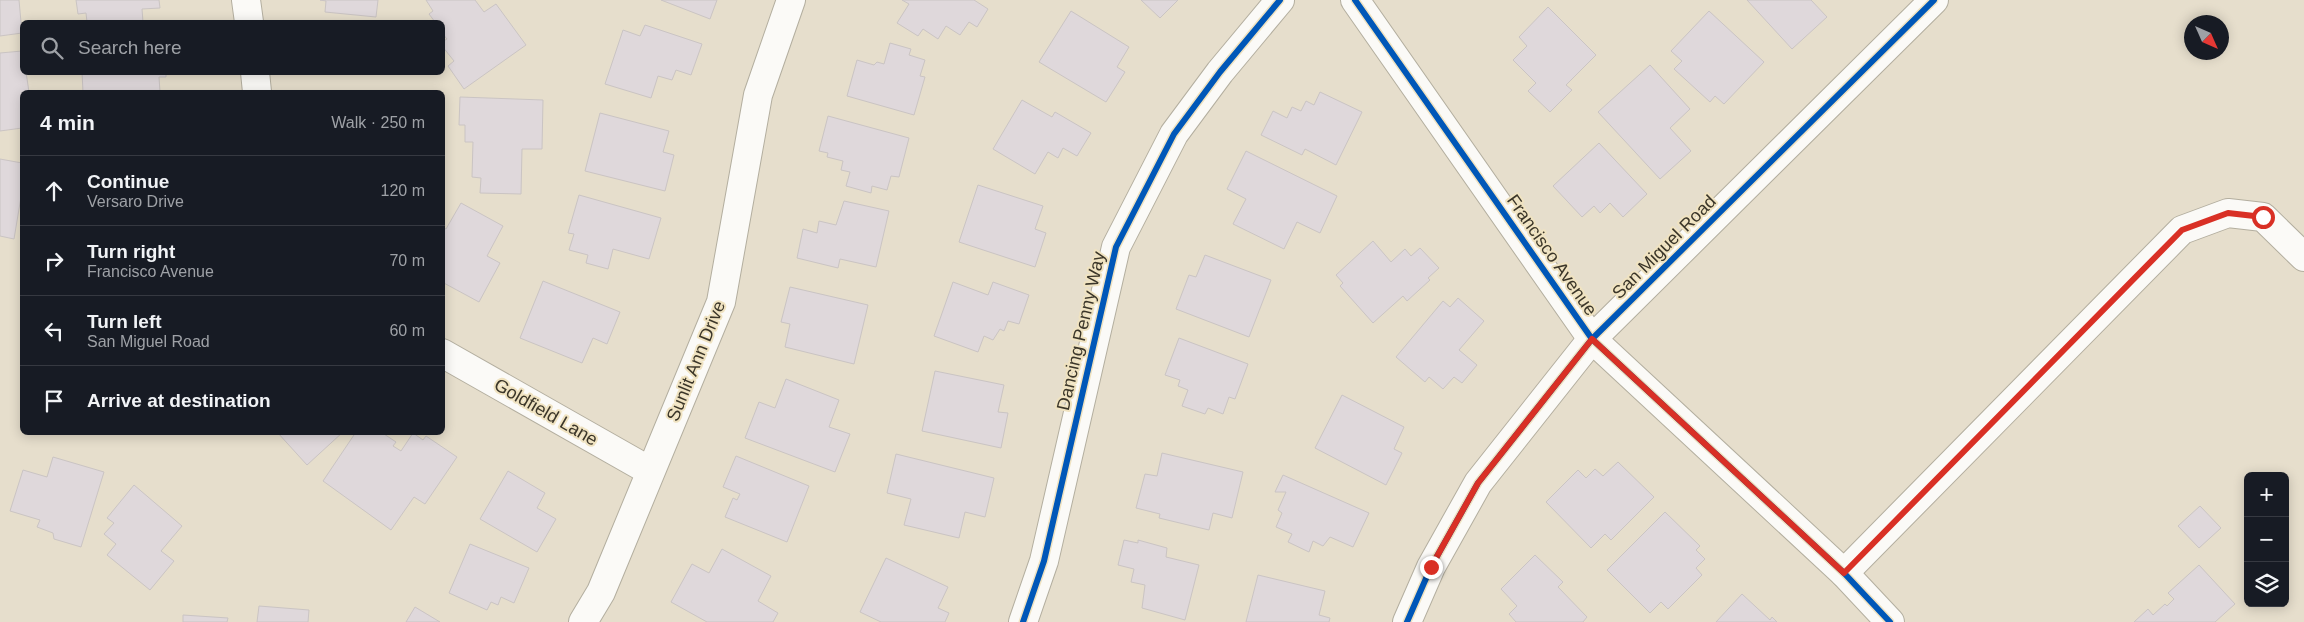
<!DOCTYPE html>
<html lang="en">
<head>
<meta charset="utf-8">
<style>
	:root { --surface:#171b24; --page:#20242c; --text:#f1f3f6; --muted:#9ea1a6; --line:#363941 }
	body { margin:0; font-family:Helvetica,sans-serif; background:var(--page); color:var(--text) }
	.controls { position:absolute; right:15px; bottom:15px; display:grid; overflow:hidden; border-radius:8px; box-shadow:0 2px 12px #0003 }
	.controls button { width:45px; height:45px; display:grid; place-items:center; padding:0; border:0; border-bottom:1px solid var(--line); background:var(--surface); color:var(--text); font:25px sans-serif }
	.compass { position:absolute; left:2184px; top:15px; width:45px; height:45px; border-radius:50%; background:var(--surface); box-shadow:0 2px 12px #0003; rotate:135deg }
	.stop { position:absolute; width:15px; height:15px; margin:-11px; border:4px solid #d93025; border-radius:50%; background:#fff }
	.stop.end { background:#d93025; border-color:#fff; box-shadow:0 1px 5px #0008 }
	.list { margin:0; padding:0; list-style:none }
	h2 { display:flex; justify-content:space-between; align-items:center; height:65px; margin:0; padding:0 20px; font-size:21px }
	h2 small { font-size:16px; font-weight:400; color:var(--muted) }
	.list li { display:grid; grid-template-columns:32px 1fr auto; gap:15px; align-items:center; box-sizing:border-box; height:70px; padding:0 20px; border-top:1px solid var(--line) }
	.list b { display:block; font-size:19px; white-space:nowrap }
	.list p { margin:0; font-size:16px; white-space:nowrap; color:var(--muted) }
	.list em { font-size:16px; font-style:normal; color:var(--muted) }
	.icon { flex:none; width:28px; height:28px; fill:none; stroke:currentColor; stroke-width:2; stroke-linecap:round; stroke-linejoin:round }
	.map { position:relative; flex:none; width:2304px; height:622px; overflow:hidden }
	.search { position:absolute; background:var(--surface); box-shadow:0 2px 12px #0003; left:20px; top:20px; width:425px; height:55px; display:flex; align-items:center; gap:12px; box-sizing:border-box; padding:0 18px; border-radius:8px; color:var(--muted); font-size:19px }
	.panel { position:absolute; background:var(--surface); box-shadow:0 2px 12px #0003; left:20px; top:90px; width:425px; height:345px; border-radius:8px }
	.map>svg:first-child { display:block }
</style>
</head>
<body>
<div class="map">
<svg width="2304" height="622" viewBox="0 0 2304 622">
	<rect width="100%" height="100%" fill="#e6decc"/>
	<g fill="#dfd8db" stroke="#cac4c3">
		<polygon points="0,0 19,0 22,33 0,36"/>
		<polygon points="76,0 159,0 160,8 142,9 143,22 87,22 86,13 78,14"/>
		<polygon points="320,0 378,0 376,17 325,12 326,1"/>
		<polygon points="426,0 475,0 484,12 496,4 526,45 464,89 448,66 454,61 442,46 442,42 447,39 442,33 442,22 435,22 429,14 433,11"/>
		<polygon points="661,0 717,0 710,19"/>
		<polygon points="902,0 974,0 988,9 977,27 969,22 960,35 946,26 938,39 923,29 918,36 897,23 909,4"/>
		<polygon points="1141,0 1178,0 1160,18"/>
		<polygon points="1747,0 1811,0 1827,17 1792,49"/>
		<polygon points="1548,7 1596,55 1566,85 1572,90 1550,112 1528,91 1536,83 1513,60 1527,46 1519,37"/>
		<polygon points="1071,11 1129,47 1117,67 1125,72 1106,102 1039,62"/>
		<polygon points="1709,11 1764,62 1724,104 1715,96 1710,102 1674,69 1682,61 1671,51"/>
		<polygon points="645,25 702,44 691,75 676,70 672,80 658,76 651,98 605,84 623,30 640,36"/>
		<polygon points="890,43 911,49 909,55 925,60 920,76 925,77 914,115 847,96 857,60 874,65 877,62 884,64"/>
		<polygon points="22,51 22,72 26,72 29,92 22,92 22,128 0,131 0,53"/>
		<polygon points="1650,65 1690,109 1670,128 1691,151 1660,179 1598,112"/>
		<polygon points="82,72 166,72 166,77 159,77 160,92 83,92"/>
		<polygon points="1320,92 1362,112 1336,165 1305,149 1302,155 1261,135 1273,111 1287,118 1292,107 1301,111 1306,101 1314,105"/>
		<polygon points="460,97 543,100 542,149 522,149 521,194 480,193 481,178 472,177 473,142 465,142 465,125 459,125"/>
		<polygon points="1022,100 1052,117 1055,112 1091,133 1077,156 1063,148 1058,158 1048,152 1035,174 993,149"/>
		<polygon points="600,113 669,131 663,152 674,155 665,191 585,171"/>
		<polygon points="828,116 909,138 899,177 891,176 887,190 872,186 871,193 846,186 850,172 841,170 843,161 827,157 828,153 819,151"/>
		<polygon points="1599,143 1647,194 1623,217 1610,203 1600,213 1594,206 1582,217 1553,186"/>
		<polygon points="1246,151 1337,196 1320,233 1297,222 1284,249 1233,224 1246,199 1227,189"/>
		<polygon points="0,159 22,163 22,191 14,239 0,236"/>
		<polygon points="978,185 1043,206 1035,229 1046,233 1035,267 959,242"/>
		<polygon points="579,195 661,218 649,259 613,249 608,269 586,263 588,255 569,250 574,234 568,233"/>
		<polygon points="844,201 889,211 876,267 840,259 838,268 797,258 803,229 817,233 819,221 836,225"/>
		<polygon points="461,203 503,226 487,256 500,263 479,302 442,282 442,227 446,229"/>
		<polygon points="1373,241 1391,262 1405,249 1411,256 1420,248 1439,268 1428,278 1430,280 1407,301 1403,296 1373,323 1340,286 1343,283 1336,275"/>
		<polygon points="1205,255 1271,280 1249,337 1176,309 1189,275 1196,277"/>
		<polygon points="543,281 620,312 607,344 593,338 582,363 520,338"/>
		<polygon points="953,282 988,295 993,282 1029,295 1019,324 1008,321 1004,331 1000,329 993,340 984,336 978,352 934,336"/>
		<polygon points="790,287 868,305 854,364 785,347 790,324 781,322"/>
		<polygon points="1458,298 1484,321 1459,350 1477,365 1462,383 1454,377 1443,389 1429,377 1425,382 1396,357 1443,301 1450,307"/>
		<polygon points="1179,338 1248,364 1235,399 1229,397 1223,414 1208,408 1205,414 1182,406 1188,390 1178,386 1180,380 1165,375"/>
		<polygon points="935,371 1004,385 998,412 1008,413 1001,448 922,431"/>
		<polygon points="786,379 839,400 829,427 850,434 835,472 745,438 759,402 775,408"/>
		<polygon points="1342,395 1404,427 1394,449 1402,453 1386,485 1315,448"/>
		<polygon points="277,432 343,432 307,465"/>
		<polygon points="356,432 381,432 396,442 393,446 401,451 413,433 423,440 426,436 457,457 425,504 414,497 391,530 323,481"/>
		<polygon points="1162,453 1243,472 1232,518 1213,513 1209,530 1159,518 1160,514 1136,508 1145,474 1157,476"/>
		<polygon points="896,454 994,478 985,517 965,512 959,538 904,525 911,499 887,493"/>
		<polygon points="736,456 809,486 787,542 725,517 733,498 737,500 740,494 723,487"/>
		<polygon points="53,457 104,472 81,547 54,539 53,533 37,527 40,520 10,511 23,470 47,477"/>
		<polygon points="1618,462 1654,497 1611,540 1605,534 1591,548 1546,502 1578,470 1586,478 1595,469 1603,476"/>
		<polygon points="508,471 545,493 537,508 556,519 537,552 480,519"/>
		<polygon points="1283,475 1369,513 1353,547 1330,537 1323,546 1313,541 1309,552 1288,542 1292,534 1276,527 1282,513 1278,510 1286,492 1275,492"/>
		<polygon points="134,485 182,526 161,551 174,561 150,590 107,555 116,544 104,534 114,523 107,518"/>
		<polygon points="2200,506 2221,528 2199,548 2178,526"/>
		<polygon points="1665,512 1700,546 1696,550 1705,559 1696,568 1702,575 1668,609 1661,602 1650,613 1607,570"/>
		<polygon points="1124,540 1138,543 1138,540 1167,548 1166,557 1199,565 1185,620 1142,608 1145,585 1131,582 1134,569 1118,565"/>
		<polygon points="470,544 529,568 514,603 501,597 498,605 491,602 487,610 449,593"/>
		<polygon points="722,549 771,576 758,601 778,613 773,622 707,622 671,602 692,564 709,573"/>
		<polygon points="1535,555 1563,582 1558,587 1587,617 1583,622 1516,622 1509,614 1517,606 1501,589"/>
		<polygon points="886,558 948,587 938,608 949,613 945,622 881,622 860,612"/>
		<polygon points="2199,565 2235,604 2215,622 2134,622 2148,609 2153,615 2165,604 2167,606 2174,599 2168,593"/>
		<polygon points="1258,575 1325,591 1319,615 1330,618 1329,622 1246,622"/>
		<polygon points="1742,594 1770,620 1772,617 1777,622 1716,622"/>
		<polygon points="259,606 309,610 308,622 257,622"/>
		<polygon points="415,607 440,622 406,622"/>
		<polygon points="183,615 228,618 227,622 183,622"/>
	</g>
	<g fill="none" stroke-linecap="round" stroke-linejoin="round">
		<g stroke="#b3ae9f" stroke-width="30">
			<g id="street">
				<polyline points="246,0 249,22"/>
				<polyline points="1355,0 1592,339 1844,573 1890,622"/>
				<polyline points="255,72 257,92"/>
				<polyline points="442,353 650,471"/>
				<polyline points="1844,573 2182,230 2228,213 2263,217 2304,257"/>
				<polyline points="583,622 601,592 721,302 758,95 791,0"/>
				<polyline points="1023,622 1044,561 1116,247 1174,134 1220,72 1280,0"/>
				<polyline points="1407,622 1431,567 1478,483 1592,339 1934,0"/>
			</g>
		</g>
		<use href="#street" stroke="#fbfaf7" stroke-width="28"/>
		<g stroke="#f0e3c1" stroke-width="9">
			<g id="cycleway">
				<polyline points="1355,0 1592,339 1844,573 1890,622"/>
				<polyline points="1023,622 1044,561 1116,247 1174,134 1220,72 1280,0"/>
				<polyline points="1407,622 1431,567 1478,483 1592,339 1934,0"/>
			</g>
		</g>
		<use href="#cycleway" stroke="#0057b8" stroke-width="6"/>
	</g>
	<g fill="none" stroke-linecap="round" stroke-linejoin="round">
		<polyline stroke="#d93025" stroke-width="6" points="1431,567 1478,483 1592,339 1844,573 2182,230 2228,213 2263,217"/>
	</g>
	<g text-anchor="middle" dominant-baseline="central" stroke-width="4" stroke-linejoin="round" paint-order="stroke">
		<g font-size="18" fill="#3b3629" stroke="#f0e3c1">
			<text transform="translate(1664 247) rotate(-45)">San Miguel Road</text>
			<text transform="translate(1552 255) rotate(55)">Francisco Avenue</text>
			<text transform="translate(1081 331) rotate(-77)">Dancing Penny Way</text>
			<text transform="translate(696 361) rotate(-68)">Sunlit Ann Drive</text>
			<text transform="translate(546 412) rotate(30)">Goldfield Lane</text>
		</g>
	</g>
</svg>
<div class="controls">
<button>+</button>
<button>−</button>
<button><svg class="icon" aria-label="layers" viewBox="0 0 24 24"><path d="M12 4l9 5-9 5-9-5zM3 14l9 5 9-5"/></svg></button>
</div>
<svg class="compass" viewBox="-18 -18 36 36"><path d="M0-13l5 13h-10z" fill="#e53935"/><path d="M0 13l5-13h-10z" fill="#9ea1a6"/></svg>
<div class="stop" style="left:2263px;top:217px"></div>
<div class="stop end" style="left:1431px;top:567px"></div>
<div class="search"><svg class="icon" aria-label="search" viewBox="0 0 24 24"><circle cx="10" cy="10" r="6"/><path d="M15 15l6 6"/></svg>Search here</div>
<section class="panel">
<h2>4 min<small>Walk · 250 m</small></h2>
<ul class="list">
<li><svg class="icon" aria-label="ahead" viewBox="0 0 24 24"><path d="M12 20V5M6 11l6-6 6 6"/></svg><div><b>Continue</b><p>Versaro Drive</p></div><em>120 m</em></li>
<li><svg class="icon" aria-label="right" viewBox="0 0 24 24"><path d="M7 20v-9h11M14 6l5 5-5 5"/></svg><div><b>Turn right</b><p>Francisco Avenue</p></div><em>70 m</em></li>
<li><svg class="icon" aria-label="left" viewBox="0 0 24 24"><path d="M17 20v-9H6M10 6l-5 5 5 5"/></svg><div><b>Turn left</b><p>San Miguel Road</p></div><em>60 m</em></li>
<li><svg class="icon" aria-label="arrive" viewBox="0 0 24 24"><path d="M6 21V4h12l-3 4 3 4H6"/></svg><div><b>Arrive at destination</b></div></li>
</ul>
</section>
</div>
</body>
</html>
